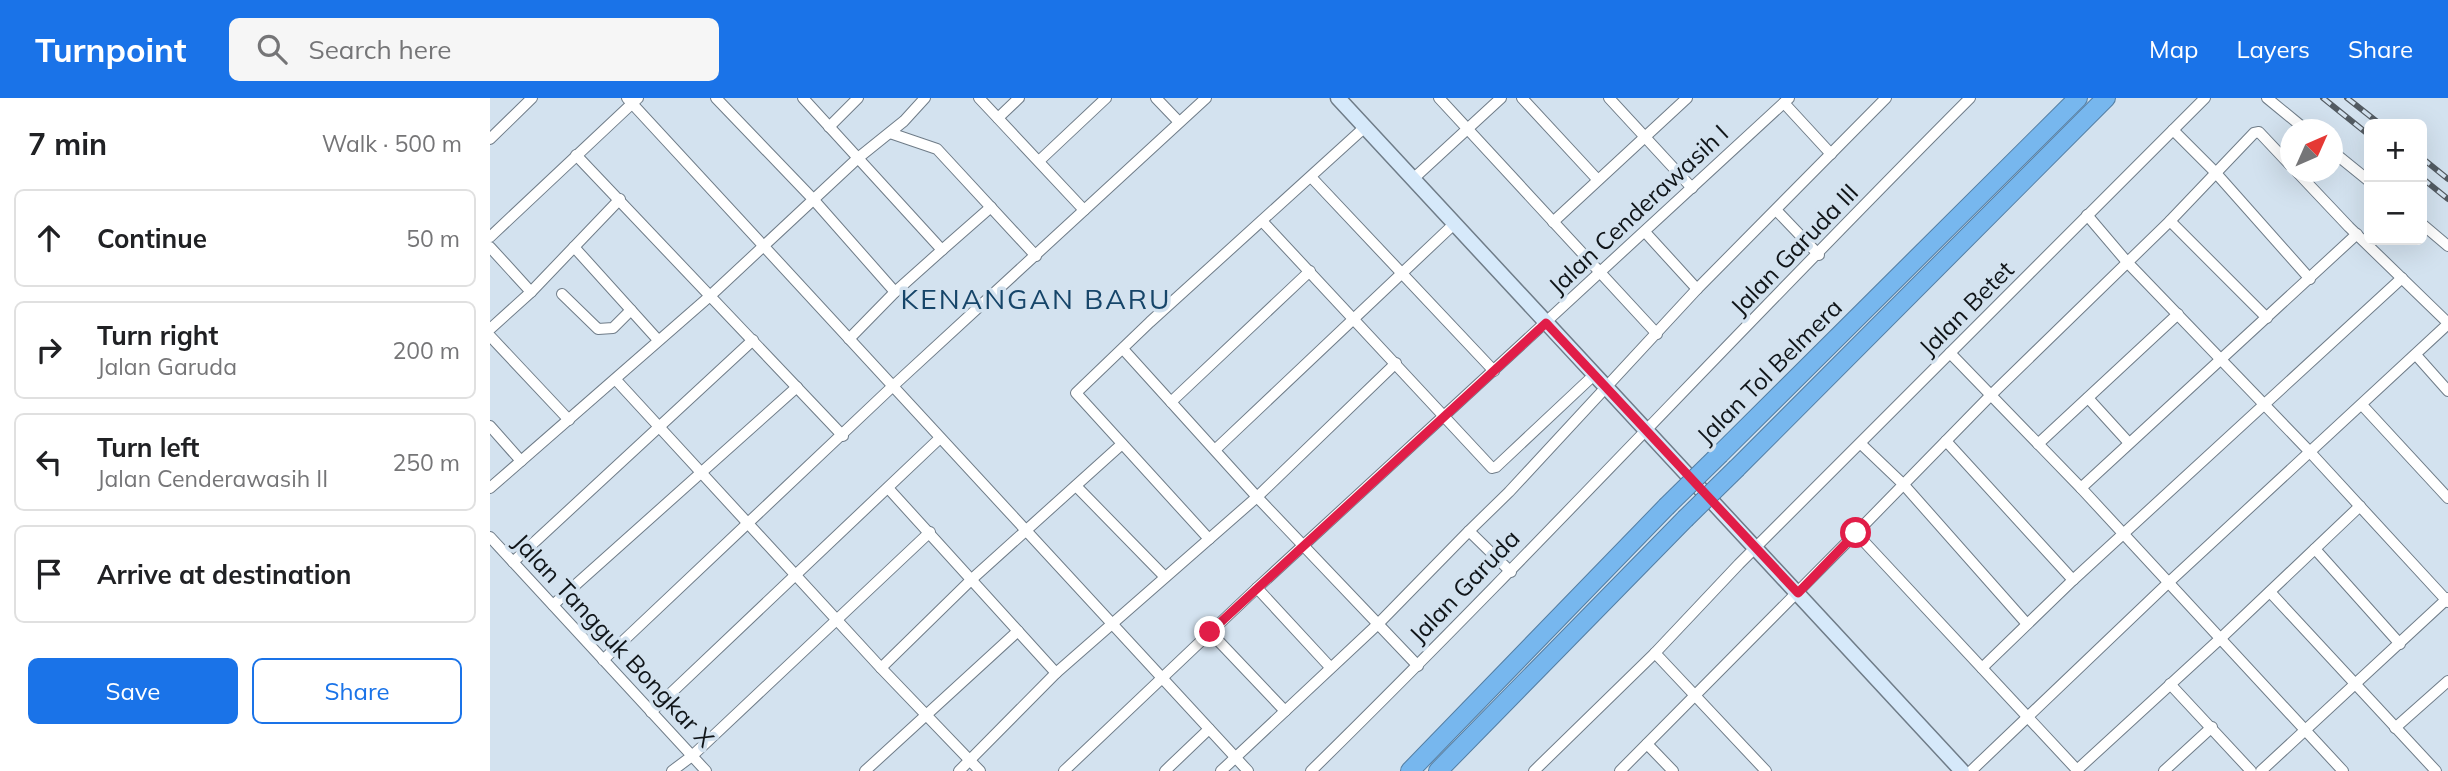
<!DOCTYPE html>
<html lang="en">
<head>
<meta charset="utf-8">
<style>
	:root { --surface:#fff; --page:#f6f6f6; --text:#202124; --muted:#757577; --line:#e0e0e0; --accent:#1a73e8 }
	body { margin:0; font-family:Mulish,sans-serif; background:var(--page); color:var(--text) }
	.controls { position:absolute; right:21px; top:21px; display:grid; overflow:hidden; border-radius:10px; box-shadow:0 7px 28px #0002 }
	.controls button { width:63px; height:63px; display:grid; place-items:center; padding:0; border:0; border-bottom:2px solid var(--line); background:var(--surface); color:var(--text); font:35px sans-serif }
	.compass { position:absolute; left:1790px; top:21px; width:63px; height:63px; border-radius:50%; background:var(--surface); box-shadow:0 7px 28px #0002; rotate:45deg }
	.stop { position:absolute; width:21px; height:21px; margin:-16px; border:5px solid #e11d48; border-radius:50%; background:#fff }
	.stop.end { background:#e11d48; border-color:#fff; box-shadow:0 2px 7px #0008 }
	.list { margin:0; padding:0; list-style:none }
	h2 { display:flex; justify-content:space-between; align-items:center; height:91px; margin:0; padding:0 28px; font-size:30px }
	h2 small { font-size:23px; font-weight:400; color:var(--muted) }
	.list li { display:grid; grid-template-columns:46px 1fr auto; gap:21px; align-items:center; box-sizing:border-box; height:98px; margin:0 14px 14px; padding:0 14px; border:2px solid var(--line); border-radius:10px }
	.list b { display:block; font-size:26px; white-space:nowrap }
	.list p { margin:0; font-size:23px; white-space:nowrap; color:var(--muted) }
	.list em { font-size:23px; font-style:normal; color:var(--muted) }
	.actions { display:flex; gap:14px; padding:21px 28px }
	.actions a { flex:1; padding:16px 0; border:2px solid var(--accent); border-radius:10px; text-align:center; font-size:24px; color:var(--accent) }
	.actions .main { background:var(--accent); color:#fff }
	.icon { flex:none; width:38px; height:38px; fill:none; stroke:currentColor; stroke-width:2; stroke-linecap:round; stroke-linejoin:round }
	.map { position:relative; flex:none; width:1958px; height:673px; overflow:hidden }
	header { display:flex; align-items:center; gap:42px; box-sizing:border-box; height:98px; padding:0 35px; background:var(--accent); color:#fff }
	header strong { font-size:33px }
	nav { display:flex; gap:38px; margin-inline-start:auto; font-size:24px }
	.search { width:490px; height:63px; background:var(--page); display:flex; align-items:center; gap:18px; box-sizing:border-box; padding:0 24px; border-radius:10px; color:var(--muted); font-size:26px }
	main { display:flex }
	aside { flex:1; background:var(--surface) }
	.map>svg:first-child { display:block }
</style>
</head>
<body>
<header>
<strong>Turnpoint</strong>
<div class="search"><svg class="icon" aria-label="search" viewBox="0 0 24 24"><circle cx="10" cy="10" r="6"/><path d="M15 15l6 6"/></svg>Search here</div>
<nav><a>Map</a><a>Layers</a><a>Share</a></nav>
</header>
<main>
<aside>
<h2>7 min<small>Walk · 500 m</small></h2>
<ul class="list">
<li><svg class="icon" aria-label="ahead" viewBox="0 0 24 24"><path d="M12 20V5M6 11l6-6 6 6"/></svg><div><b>Continue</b></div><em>50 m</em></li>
<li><svg class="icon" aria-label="right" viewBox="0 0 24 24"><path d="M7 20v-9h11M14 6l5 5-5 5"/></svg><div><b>Turn right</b><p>Jalan Garuda</p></div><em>200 m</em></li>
<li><svg class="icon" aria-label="left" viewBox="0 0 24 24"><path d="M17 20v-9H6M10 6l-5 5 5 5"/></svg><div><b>Turn left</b><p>Jalan Cenderawasih II</p></div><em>250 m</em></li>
<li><svg class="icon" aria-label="arrive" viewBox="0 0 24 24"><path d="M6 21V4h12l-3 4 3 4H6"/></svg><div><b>Arrive at destination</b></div></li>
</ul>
<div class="actions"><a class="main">Save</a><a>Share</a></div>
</aside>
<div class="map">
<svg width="1958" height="673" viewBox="0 0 1958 673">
	<rect width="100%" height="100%" fill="#d3e2ef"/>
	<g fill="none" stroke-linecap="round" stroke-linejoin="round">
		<g stroke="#6f7c88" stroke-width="12">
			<g id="street">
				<polyline points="137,0 758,673"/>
				<polyline points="226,0 323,101 405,194"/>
				<polyline points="313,0 452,152 405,194 359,241"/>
				<polyline points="489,0 594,112"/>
				<polyline points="666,0 689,24"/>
				<polyline points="949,0 1167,236"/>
				<polyline points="1032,0 1107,81"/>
				<polyline points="1119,0 1202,90"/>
				<polyline points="1777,0 1816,32"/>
				<polyline points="1294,5 1341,56"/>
				<polyline points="508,20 529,0"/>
				<polyline points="339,29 368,0"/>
				<polyline points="1683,32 1725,74 1820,181"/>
				<polyline points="400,35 447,51 546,158"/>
				<polyline points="0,41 42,0"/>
				<polyline points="1842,53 1879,83"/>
				<polyline points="86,57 353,338"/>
				<polyline points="549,63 616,0"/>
				<polyline points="1807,74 1859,129 1958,225"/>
				<polyline points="821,79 1004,273"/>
				<polyline points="923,81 1011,0"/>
				<polyline points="1286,112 1329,157"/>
				<polyline points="1597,117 1637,164 1819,353 1958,504"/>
				<polyline points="772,123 1002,370 1006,369 1104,277"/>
				<polyline points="1680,123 1777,220"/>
				<polyline points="1063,124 1197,0"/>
				<polyline points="1932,126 1958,148"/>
				<polyline points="1155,134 1207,191"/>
				<polyline points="0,139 148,0"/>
				<polyline points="0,149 41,194"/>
				<polyline points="84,149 168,242"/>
				<polyline points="452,152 501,109"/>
				<polyline points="72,196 108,231 123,230 141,212"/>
				<polyline points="0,231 41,194 130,101"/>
				<polyline points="0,238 79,322"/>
				<polyline points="633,251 767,399 928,568"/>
				<polyline points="1460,255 1591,390 1853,673"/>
				<polyline points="1926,257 1958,293"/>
				<polyline points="126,282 391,570 490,673"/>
				<polyline points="1598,300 1639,345"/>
				<polyline points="681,304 820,173"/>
				<polyline points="1872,307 1958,400"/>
				<polyline points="0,328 31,363"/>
				<polyline points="1456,343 1583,482"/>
				<polyline points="1371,346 1414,387 1537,526"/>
				<polyline points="1548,346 1688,216"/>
				<polyline points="726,351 964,126"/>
				<polyline points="586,388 675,479"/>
				<polyline points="0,390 220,198 368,60 414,23 435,0"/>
				<polyline points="398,390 566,575"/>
				<polyline points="1591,390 1867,136"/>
				<polyline points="979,433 1019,394 1207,191 1396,0"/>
				<polyline points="0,439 216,673"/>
				<polyline points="719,441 586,295 660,224 875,29"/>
				<polyline points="1825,451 1910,546"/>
				<polyline points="23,464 263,242"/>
				<polyline points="767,490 840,569"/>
				<polyline points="1780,494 1946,673"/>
				<polyline points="63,507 307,289"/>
				<polyline points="720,534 795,613"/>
				<polyline points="1165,555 1276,673"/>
				<polyline points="113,562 403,288 716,0"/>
				<polyline points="391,570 482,481 632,346"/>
				<polyline points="1492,570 1583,482 1912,180"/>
				<polyline points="1680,586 1761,673"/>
				<polyline points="161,614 450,340"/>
				<polyline points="1905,630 1958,583"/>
				<polyline points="1157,646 1183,673"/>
				<polyline points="1587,672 1731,540 1870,408"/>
				<polyline points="182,673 202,658 440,434"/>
				<polyline points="375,673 528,533"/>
				<polyline points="469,673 566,575 767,399 906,265"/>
				<polyline points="574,673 767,490 1299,0"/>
				<polyline points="675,673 719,631"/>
				<polyline points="731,673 888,526 979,433 1021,474"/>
				<path d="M 821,673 C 1045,453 1258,222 1480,0"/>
				<polyline points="1044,673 1165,555 1249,466 1715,0"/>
				<polyline points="1130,673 1366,435"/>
				<polyline points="1481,673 1678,485 1958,226"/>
				<polyline points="1588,673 1366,435 1501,297 1680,123 1764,35 1769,34 1800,67"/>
				<polyline points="1674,673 1722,629"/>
				<polyline points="1771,673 1958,500"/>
			</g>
		</g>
		<g stroke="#6f7c88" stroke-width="17">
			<polyline id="secondary" points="848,0 1472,673"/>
		</g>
		<g stroke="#537ea3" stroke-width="20">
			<g id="highway">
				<polyline points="1230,356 1588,0"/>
				<polyline points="1247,370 1616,0"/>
				<polyline points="920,673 1176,409"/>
				<polyline points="948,673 1195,421"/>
			</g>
		</g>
		<use href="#street" stroke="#fff" stroke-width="10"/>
		<use href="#secondary" stroke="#d6e9fa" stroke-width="14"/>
		<use href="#highway" stroke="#77b7ee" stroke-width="18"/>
		<g stroke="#535b62" stroke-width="6">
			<g id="rail">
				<polyline points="1833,0 1879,37"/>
				<polyline points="1857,0 1890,26"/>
				<polyline points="1932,60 1958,81"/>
				<polyline points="1932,80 1958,101"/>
			</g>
		</g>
		<use href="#rail" stroke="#d3e2ef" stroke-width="3.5" stroke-dasharray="10" stroke-linecap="butt"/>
		<g stroke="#537ea3" stroke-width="20" stroke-linecap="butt">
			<g id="highway-bridge">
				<polyline points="1176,409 1230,356"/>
				<polyline points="1195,421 1247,370"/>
			</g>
		</g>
		<use href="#highway-bridge" stroke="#77b7ee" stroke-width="18"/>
	</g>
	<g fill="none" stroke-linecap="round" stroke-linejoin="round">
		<polyline stroke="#e11d48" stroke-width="9" points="720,534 1056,225 1308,495 1366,435"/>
	</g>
	<g text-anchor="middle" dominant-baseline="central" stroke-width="7" stroke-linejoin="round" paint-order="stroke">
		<g font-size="24" fill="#101519" stroke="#d3e2ef">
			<text transform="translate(1148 111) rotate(-43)">Jalan Cenderawasih I</text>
			<text transform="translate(1304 151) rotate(-46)">Jalan Garuda III</text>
			<text transform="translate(1476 210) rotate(-45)">Jalan Betet</text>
			<text transform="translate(1279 273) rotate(-45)">Jalan Tol Belmera</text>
			<text transform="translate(974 488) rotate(-46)">Jalan Garuda</text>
			<text transform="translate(124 542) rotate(47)">Jalan Tangguk Bongkar X</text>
		</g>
		<g font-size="28" letter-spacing="2" fill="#164569" stroke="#d3e2ef">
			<text x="546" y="200">KENANGAN BARU</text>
		</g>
	</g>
</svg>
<div class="controls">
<button>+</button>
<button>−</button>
</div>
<svg class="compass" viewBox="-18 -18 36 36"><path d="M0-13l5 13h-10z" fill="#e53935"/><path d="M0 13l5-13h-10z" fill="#757577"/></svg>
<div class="stop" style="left:1366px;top:435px"></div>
<div class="stop end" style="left:720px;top:534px"></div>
</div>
</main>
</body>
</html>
